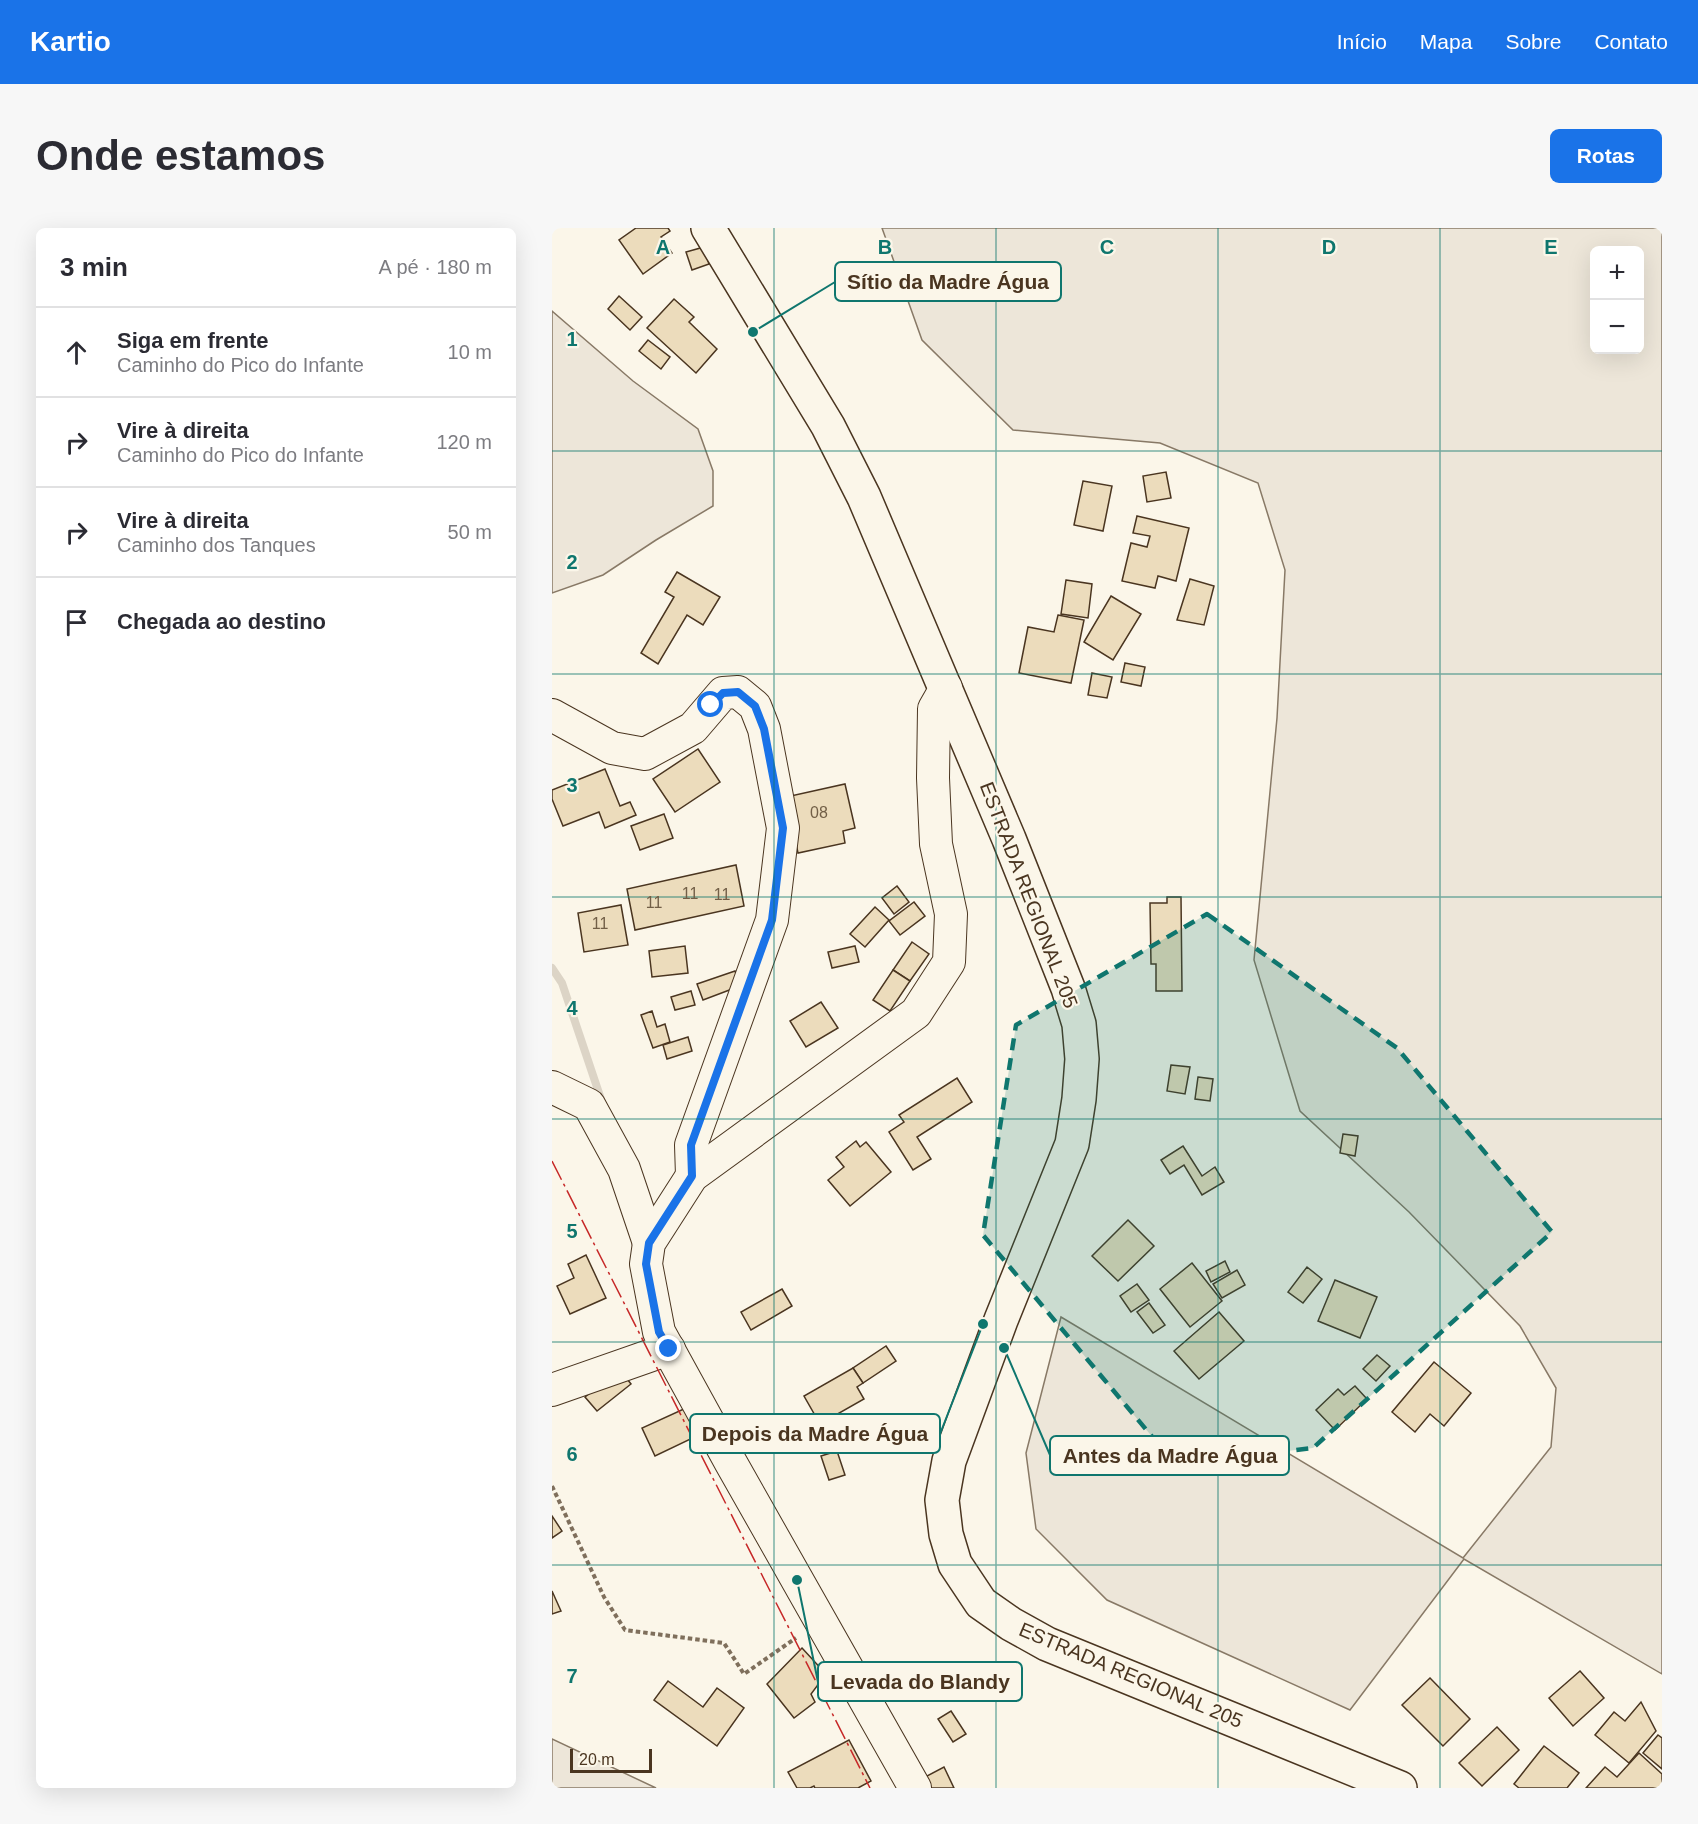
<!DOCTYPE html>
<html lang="pt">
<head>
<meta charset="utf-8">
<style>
	:root { --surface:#fff; --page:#f7f7f7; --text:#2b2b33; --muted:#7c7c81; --line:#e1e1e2; --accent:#1a73e8 }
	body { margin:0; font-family:Helvetica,sans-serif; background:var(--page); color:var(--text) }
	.controls { position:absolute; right:18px; top:18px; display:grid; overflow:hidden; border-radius:9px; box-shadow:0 6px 24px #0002 }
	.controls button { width:54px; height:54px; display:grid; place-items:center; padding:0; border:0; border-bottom:2px solid var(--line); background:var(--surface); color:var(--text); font:30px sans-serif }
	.scale { position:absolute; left:18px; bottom:15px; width:82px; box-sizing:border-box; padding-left:6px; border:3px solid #4a3520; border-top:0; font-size:16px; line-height:21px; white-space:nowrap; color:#4a3520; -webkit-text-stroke:4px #fbf6e9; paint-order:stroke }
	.stop { position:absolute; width:18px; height:18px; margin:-14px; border:4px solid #1a73e8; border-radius:50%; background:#fff }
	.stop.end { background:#1a73e8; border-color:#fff; box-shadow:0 2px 6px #0008 }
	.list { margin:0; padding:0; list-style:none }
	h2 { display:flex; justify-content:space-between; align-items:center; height:78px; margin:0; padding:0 24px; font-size:26px }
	h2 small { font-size:20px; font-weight:400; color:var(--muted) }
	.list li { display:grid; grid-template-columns:39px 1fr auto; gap:18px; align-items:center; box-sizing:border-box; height:90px; padding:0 24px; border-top:2px solid var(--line) }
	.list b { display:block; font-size:22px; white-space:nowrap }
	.list p { margin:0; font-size:20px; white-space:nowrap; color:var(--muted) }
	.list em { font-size:20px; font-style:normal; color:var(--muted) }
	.icon { flex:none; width:33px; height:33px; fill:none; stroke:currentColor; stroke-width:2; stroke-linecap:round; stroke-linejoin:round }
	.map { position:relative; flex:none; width:1110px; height:1560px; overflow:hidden; border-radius:9px }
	header { display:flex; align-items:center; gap:36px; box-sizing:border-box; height:84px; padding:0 30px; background:var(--accent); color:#fff }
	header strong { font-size:28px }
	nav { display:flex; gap:33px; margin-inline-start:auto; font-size:21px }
	.intro { display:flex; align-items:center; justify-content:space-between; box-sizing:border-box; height:144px; padding:0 36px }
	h1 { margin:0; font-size:42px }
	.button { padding:15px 27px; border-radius:9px; background:var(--accent); color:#fff; font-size:21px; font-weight:700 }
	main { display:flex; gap:36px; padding:0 36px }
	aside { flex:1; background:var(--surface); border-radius:9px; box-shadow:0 6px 24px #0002 }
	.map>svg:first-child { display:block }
</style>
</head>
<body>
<header>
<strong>Kartio</strong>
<nav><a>Início</a><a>Mapa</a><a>Sobre</a><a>Contato</a></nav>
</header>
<div class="intro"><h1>Onde estamos</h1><a class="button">Rotas</a></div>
<main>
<aside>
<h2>3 min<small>A pé · 180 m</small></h2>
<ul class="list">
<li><svg class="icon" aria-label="ahead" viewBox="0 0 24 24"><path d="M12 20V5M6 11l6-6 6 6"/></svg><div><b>Siga em frente</b><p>Caminho do Pico do Infante</p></div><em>10 m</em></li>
<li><svg class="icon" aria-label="right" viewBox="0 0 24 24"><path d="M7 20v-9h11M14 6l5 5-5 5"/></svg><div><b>Vire à direita</b><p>Caminho do Pico do Infante</p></div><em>120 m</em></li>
<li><svg class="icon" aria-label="right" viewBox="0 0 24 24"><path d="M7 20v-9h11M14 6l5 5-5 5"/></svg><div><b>Vire à direita</b><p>Caminho dos Tanques</p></div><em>50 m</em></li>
<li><svg class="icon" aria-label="arrive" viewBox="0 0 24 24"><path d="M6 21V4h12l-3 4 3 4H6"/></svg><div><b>Chegada ao destino</b></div></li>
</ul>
</aside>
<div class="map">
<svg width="1110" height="1560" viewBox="0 0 1110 1560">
	<rect width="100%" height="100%" fill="#fbf6e9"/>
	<g fill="#ede6d9" stroke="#887966" stroke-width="1.5" fill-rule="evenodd">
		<path d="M 330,0 L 1110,0 L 1110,1446 L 912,1331 L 798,1482 L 555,1372 L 484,1301 L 474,1225 L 509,1089 L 911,1330 L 999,1219 L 1004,1160 L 968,1098 L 857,984 L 748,883 L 702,732 L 725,490 L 733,342 L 706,255 L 608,215 L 461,202 L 370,112 ZM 1042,22 L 1088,22 L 1088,122 L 1042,122 Z"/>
		<polygon points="0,83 81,153 146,201 161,243 161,278 104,312 51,347 0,365"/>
		<polygon points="0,1511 104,1560 0,1560"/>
	</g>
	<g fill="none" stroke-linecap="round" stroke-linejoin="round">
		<polyline stroke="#dcd4c6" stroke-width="8" points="0,740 10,755 50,874"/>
	</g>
	<g fill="#ecdcbc" stroke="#4a3520" stroke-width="1.5">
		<polygon points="84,0 116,0 118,3 109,9 120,25 91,46 67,12"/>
		<polygon points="152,19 157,36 140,42 134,24"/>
		<polygon points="67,68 90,89 78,102 56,81"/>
		<polygon points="122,71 142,89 137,94 165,121 144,145 95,100"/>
		<polygon points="96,112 118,129 109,141 87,123"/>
		<polygon points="614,244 619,270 595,274 591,248"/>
		<polygon points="531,253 560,258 551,303 522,297"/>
		<polygon points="585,288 637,300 624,353 606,348 603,360 570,353 579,315 595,319 598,308 581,305"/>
		<polygon points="125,344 168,369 151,397 135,387 106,436 89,425 122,369 113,364"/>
		<polygon points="638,351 662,358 652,397 625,392"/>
		<polygon points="514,352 540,356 536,390 509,386"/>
		<polygon points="559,368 589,386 561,432 532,414"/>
		<polygon points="506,387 532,392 519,455 467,445 476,399 502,404"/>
		<polygon points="573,435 593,439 589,458 569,454"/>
		<polygon points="540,445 560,449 555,470 536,467"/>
		<polygon points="146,521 168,554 123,584 101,551"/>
		<polygon points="53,541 68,578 78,574 84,587 53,600 47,584 11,598 0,571 0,562"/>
		<polygon points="293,556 303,600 291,603 293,615 246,625 234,569"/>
		<polygon points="112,586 121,610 88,622 79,598"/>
		<polygon points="184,637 192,678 83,702 75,661"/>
		<polygon points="345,658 357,674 342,686 330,670"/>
		<polygon points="615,669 629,669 630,763 604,763 604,736 599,736 598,675 615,675"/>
		<polygon points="362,674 373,688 348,707 337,693"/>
		<polygon points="69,677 76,717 32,724 26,685"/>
		<polygon points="323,679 337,692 313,719 298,706"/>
		<polygon points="360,714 377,726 358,753 341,742"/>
		<polygon points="133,718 136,745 100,749 97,723"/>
		<polygon points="303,718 307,734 280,740 276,724"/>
		<polygon points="341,742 358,753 338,783 321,772"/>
		<polygon points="183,743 188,758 151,772 145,756"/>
		<polygon points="139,763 143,777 123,782 119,769"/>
		<polygon points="269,774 286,800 254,819 238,793"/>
		<polygon points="100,783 105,799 113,796 118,814 101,820 89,787"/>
		<polygon points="136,809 140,823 115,831 111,817"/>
		<polygon points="619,837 638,839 633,866 615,863"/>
		<polygon points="646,849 661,851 658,873 643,871"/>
		<polygon points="405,850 420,874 365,909 379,931 361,942 337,904 352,894 347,887"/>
		<polygon points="791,906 806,908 803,928 788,925"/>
		<polygon points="304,913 308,919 314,914 339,944 298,978 276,952 292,939 284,929"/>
		<polygon points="631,918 650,948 663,939 672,954 650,967 632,937 618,946 609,932"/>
		<polygon points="576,992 602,1018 566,1053 540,1028"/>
		<polygon points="34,1027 54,1070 18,1086 5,1058 22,1050 16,1036"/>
		<polygon points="673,1033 678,1044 659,1054 654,1043"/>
		<polygon points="640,1035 670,1073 638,1099 608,1061"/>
		<polygon points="755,1039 770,1051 751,1075 736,1064"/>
		<polygon points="685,1042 693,1057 670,1070 661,1056"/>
		<polygon points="783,1052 825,1069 808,1110 766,1093"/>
		<polygon points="585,1056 597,1072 579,1084 568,1068"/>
		<polygon points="230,1061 240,1078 199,1102 189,1084"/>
		<polygon points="597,1075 613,1097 601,1105 585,1084"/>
		<polygon points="667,1084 692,1113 647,1151 622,1123"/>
		<polygon points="334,1118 344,1133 311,1155 301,1140"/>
		<polygon points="825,1127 838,1138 824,1153 811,1141"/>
		<polygon points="882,1134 919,1165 892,1198 878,1186 863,1204 840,1184"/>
		<polygon points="301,1140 311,1155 305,1159 312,1171 268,1196 252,1168"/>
		<polygon points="68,1142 79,1156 45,1183 33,1169"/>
		<polygon points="803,1158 815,1171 783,1202 764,1182 786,1161 792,1167"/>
		<polygon points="134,1180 147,1207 103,1228 90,1200"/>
		<polygon points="285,1223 293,1247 277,1252 269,1228"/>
		<polygon points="0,1288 10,1303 0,1310"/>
		<polygon points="0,1363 9,1383 0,1386"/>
		<polygon points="250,1420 274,1446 259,1466 263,1474 242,1490 215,1456"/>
		<polygon points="1028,1443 1052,1470 1021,1498 997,1470"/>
		<polygon points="878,1450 918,1491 891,1518 850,1477"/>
		<polygon points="116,1453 151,1479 165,1460 192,1480 165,1518 102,1472"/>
		<polygon points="1089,1474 1104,1503 1077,1535 1043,1507 1062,1484 1073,1493"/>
		<polygon points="399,1483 414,1506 401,1514 386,1491"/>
		<polygon points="945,1499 967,1522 930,1558 907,1535"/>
		<polygon points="1106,1507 1110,1510 1110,1541 1091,1525"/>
		<polygon points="297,1512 319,1553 306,1560 263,1560 262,1558 258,1560 245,1560 236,1544"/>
		<polygon points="992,1518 1027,1545 1015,1560 967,1560 962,1556"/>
		<polygon points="1087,1525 1110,1546 1110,1560 1034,1560 1053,1539 1065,1549"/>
		<polygon points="392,1539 402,1560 378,1560 373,1549"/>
	</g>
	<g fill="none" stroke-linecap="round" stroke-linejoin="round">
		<g stroke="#4a3520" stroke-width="34">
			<g id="minor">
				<polyline points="0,487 60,520 93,526 141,500 171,465 186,464 203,478 212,501 231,600 220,692 139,917 140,948"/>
				<polyline points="0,859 37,877 72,941 97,1015"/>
				<polyline points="0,1162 117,1121"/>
				<polyline points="363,1560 179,1235 107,1104 94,1036 97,1015 140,948 364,785 397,734 399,686 384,616 381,550 382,481 394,460"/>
			</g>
		</g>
		<g stroke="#4a3520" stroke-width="36">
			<polyline id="major" points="156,0 276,198 312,269 457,611 516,760 527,796 530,831 527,871 520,916 449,1092 397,1233 390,1272 394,1306 403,1336 429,1375 459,1396 495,1416 848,1560"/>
		</g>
		<polyline stroke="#7f6f5c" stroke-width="4" stroke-dasharray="4.5 3" stroke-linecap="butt" points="0,1258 52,1369 73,1402 172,1415 192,1446 244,1410"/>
		<use href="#minor" stroke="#fbf6e9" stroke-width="32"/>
		<use href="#major" stroke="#fbf6e9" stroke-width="33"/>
		<polyline stroke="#c62828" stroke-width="1.5" stroke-dasharray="21 4.5 3 4.5" stroke-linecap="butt" points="0,933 318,1560"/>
	</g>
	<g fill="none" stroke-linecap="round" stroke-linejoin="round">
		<polyline stroke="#1a73e8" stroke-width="8" points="117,1121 107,1104 94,1036 97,1015 140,948 139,917 220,692 231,600 212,501 203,478 186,464 171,465 159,477"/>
	</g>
	<path fill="#0f766e" fill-opacity="0.2" stroke="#0f766e" stroke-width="4.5" stroke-dasharray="12 8" stroke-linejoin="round" d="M 655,686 L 845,820 L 1000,1004 L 761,1220 L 623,1236 L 431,1007 L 464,797 Z"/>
	<path fill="none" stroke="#0f766e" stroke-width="1.5" stroke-opacity="0.55" d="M 222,0 L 222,1560M 444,0 L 444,1560M 666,0 L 666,1560M 888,0 L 888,1560M 0,223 L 1110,223M 0,446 L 1110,446M 0,669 L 1110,669M 0,891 L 1110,891M 0,1114 L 1110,1114M 0,1337 L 1110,1337"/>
	<g text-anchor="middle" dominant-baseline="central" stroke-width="4.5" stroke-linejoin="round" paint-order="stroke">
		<g font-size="16" fill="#725f47">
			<text x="267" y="584">08</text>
			<text x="138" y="665">11</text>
			<text x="170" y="666">11</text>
			<text x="102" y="674">11</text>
			<text x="48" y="695">11</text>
		</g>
		<g font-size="20" fill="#4a3520" stroke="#fbf6e9">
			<text transform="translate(477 667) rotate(69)">ESTRADA REGIONAL 205</text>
			<text transform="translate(579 1447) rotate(23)">ESTRADA REGIONAL 205</text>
		</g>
	</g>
	<g font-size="20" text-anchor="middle" font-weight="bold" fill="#0f766e" stroke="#fbf6e9" stroke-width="4.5" stroke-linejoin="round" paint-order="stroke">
		<text x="111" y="26">A</text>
		<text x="333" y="26">B</text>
		<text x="555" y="26">C</text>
		<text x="777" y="26">D</text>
		<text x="999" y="26">E</text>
		<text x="20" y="118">1</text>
		<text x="20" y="341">2</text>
		<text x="20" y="564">3</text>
		<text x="20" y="787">4</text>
		<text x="20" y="1010">5</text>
		<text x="20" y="1233">6</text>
		<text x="20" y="1455">7</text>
	</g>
	<path fill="none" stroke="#0f766e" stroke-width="2" d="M201 104L283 54M431 1096L388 1206M452 1120L498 1227M245 1352L266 1454"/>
	<g fill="#0f766e" stroke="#fbf6e9" stroke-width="2">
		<circle cx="201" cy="104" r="6"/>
		<circle cx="431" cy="1096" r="6"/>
		<circle cx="452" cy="1120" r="6"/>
		<circle cx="245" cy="1352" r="6"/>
	</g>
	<g fill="#fbf6e9" stroke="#0f766e" stroke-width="2">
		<rect x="283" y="34" width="226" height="39" rx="6"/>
		<rect x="138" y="1186" width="250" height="39" rx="6"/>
		<rect x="498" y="1208" width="239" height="39" rx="6"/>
		<rect x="266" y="1434" width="204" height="39" rx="6"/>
	</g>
	<g font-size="21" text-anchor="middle" font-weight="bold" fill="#4a3520">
		<text x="396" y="61">Sítio da Madre Água</text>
		<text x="263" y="1213">Depois da Madre Água</text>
		<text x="618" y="1235">Antes da Madre Água</text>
		<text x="368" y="1461">Levada do Blandy</text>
	</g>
</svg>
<div class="controls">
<button>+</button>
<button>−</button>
</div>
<div class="scale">20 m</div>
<div class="stop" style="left:159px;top:477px"></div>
<div class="stop end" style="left:117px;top:1121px"></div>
</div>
</main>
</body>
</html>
